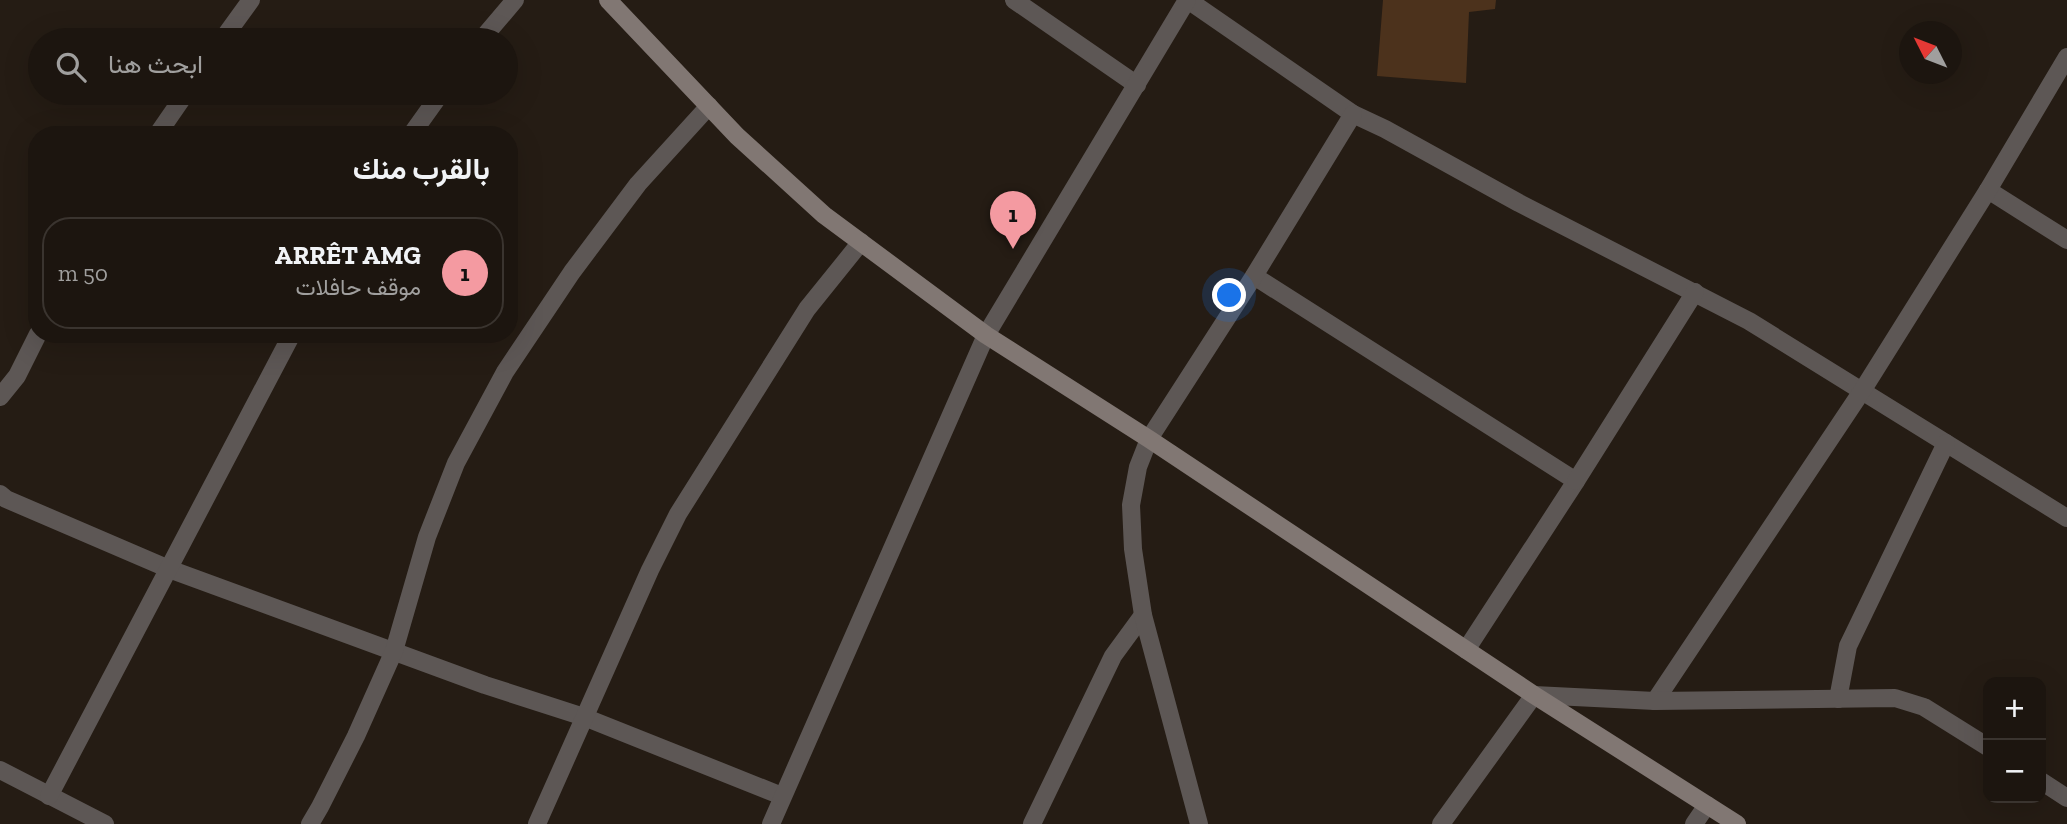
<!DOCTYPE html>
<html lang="ar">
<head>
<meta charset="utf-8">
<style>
	:root { --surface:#1c150f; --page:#251e18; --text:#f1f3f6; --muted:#a09f9e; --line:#3a342f; --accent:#f49aa1 }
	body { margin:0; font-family:"Zilla Slab",Vazirmatn,serif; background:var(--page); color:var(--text); direction:rtl }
	.controls { position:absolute; right:21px; bottom:21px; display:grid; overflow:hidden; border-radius:14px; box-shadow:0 7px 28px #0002 }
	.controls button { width:63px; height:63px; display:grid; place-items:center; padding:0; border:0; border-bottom:2px solid var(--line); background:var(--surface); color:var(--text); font:35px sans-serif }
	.compass { position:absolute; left:1899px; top:21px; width:63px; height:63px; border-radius:50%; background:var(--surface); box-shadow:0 7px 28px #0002; rotate:312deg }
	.you { position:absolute; left:1230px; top:296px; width:24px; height:24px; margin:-18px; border:5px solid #fff; border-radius:50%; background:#1a73e8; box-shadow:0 0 0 10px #1a73e833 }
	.badge { display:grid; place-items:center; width:46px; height:46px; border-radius:50%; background:var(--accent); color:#111; font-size:23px; font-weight:700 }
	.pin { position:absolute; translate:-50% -58px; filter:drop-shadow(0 2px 4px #0008) }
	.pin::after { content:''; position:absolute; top:37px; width:24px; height:21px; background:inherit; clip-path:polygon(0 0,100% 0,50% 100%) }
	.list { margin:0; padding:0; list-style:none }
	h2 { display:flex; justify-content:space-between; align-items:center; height:91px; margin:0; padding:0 28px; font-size:30px }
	h2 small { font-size:23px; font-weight:400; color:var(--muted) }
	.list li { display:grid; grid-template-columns:46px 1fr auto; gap:21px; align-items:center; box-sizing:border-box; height:112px; margin:0 14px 14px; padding:0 14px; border:2px solid var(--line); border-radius:28px }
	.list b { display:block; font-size:26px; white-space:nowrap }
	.list p { margin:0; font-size:23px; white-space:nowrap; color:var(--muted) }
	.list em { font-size:23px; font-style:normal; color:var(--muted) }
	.icon { flex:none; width:38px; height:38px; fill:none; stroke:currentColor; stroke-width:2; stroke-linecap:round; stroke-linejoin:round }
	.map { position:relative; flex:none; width:2067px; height:824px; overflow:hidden; direction:ltr }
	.search { position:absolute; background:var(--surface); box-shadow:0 7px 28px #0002; left:28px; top:28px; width:490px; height:77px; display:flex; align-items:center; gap:18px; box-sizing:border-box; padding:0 24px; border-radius:38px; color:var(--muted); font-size:26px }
	.panel { position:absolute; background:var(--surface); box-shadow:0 7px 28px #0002; left:28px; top:126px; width:490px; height:217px; border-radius:28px; direction:rtl }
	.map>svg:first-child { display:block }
</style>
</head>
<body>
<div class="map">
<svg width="2067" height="824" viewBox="0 0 2067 824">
	<rect width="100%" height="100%" fill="#251c14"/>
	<polygon fill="#4c321c" points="1383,0 1496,0 1495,9 1469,12 1466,83 1377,76"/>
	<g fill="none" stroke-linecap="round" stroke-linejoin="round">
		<g stroke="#5d5755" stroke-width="18">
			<polyline points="1014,0 1137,85"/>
			<polyline points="1188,0 1353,114 1385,129 1519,203 1749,321 2067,518"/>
			<polyline points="222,40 251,0"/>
			<polyline points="481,40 515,0"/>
			<polyline points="157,135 186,93"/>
			<polyline points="411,135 441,93"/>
			<polyline points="1988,190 2067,240"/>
			<polyline points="1254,276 1576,481 1466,650"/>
			<polyline points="0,397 17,376 38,334"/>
			<polyline points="1576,481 1695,292"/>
			<polyline points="0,494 6,499 169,569 485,685 584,717 782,796"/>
			<polyline points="1838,699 1848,646 1946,443"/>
			<polyline points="1655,701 1862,391 1988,190 2067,57"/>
			<polyline points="0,770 105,824"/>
			<polyline points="2041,781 2067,798"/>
			<polyline points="49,796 292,334"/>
			<polyline points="310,824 320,807 356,736 394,651 427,537 456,463 505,372 572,272 638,184 709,106"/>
			<polyline points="537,824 650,570 678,514 807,309 861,242"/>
			<polyline points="771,824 986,335 1187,0"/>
			<polyline points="1032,824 1113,656 1143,615"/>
			<polyline points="1199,824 1143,615 1133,549 1131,505 1138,467 1149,439 1254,276 1353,114"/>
			<polyline points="1441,824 1534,695 1655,701 1895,698 1924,707 1988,747"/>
			<polyline points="1694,824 1707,805"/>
		</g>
		<polyline stroke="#817773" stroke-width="18" points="608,0 737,136 824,215 986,335 1149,439 1534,695 1737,824"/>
	</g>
</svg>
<div class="controls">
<button>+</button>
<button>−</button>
</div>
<svg class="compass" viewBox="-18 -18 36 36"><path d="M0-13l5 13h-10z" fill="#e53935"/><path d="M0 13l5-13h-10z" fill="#a09f9e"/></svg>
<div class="you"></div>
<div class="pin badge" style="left:1013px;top:249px">1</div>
<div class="search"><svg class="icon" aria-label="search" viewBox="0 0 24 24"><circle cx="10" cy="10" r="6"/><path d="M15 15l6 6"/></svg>ابحث هنا</div>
<section class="panel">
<h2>بالقرب منك<small></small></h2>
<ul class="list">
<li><span class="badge">1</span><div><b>ARRÊT AMG</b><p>موقف حافلات</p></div><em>50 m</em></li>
</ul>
</section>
</div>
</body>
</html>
